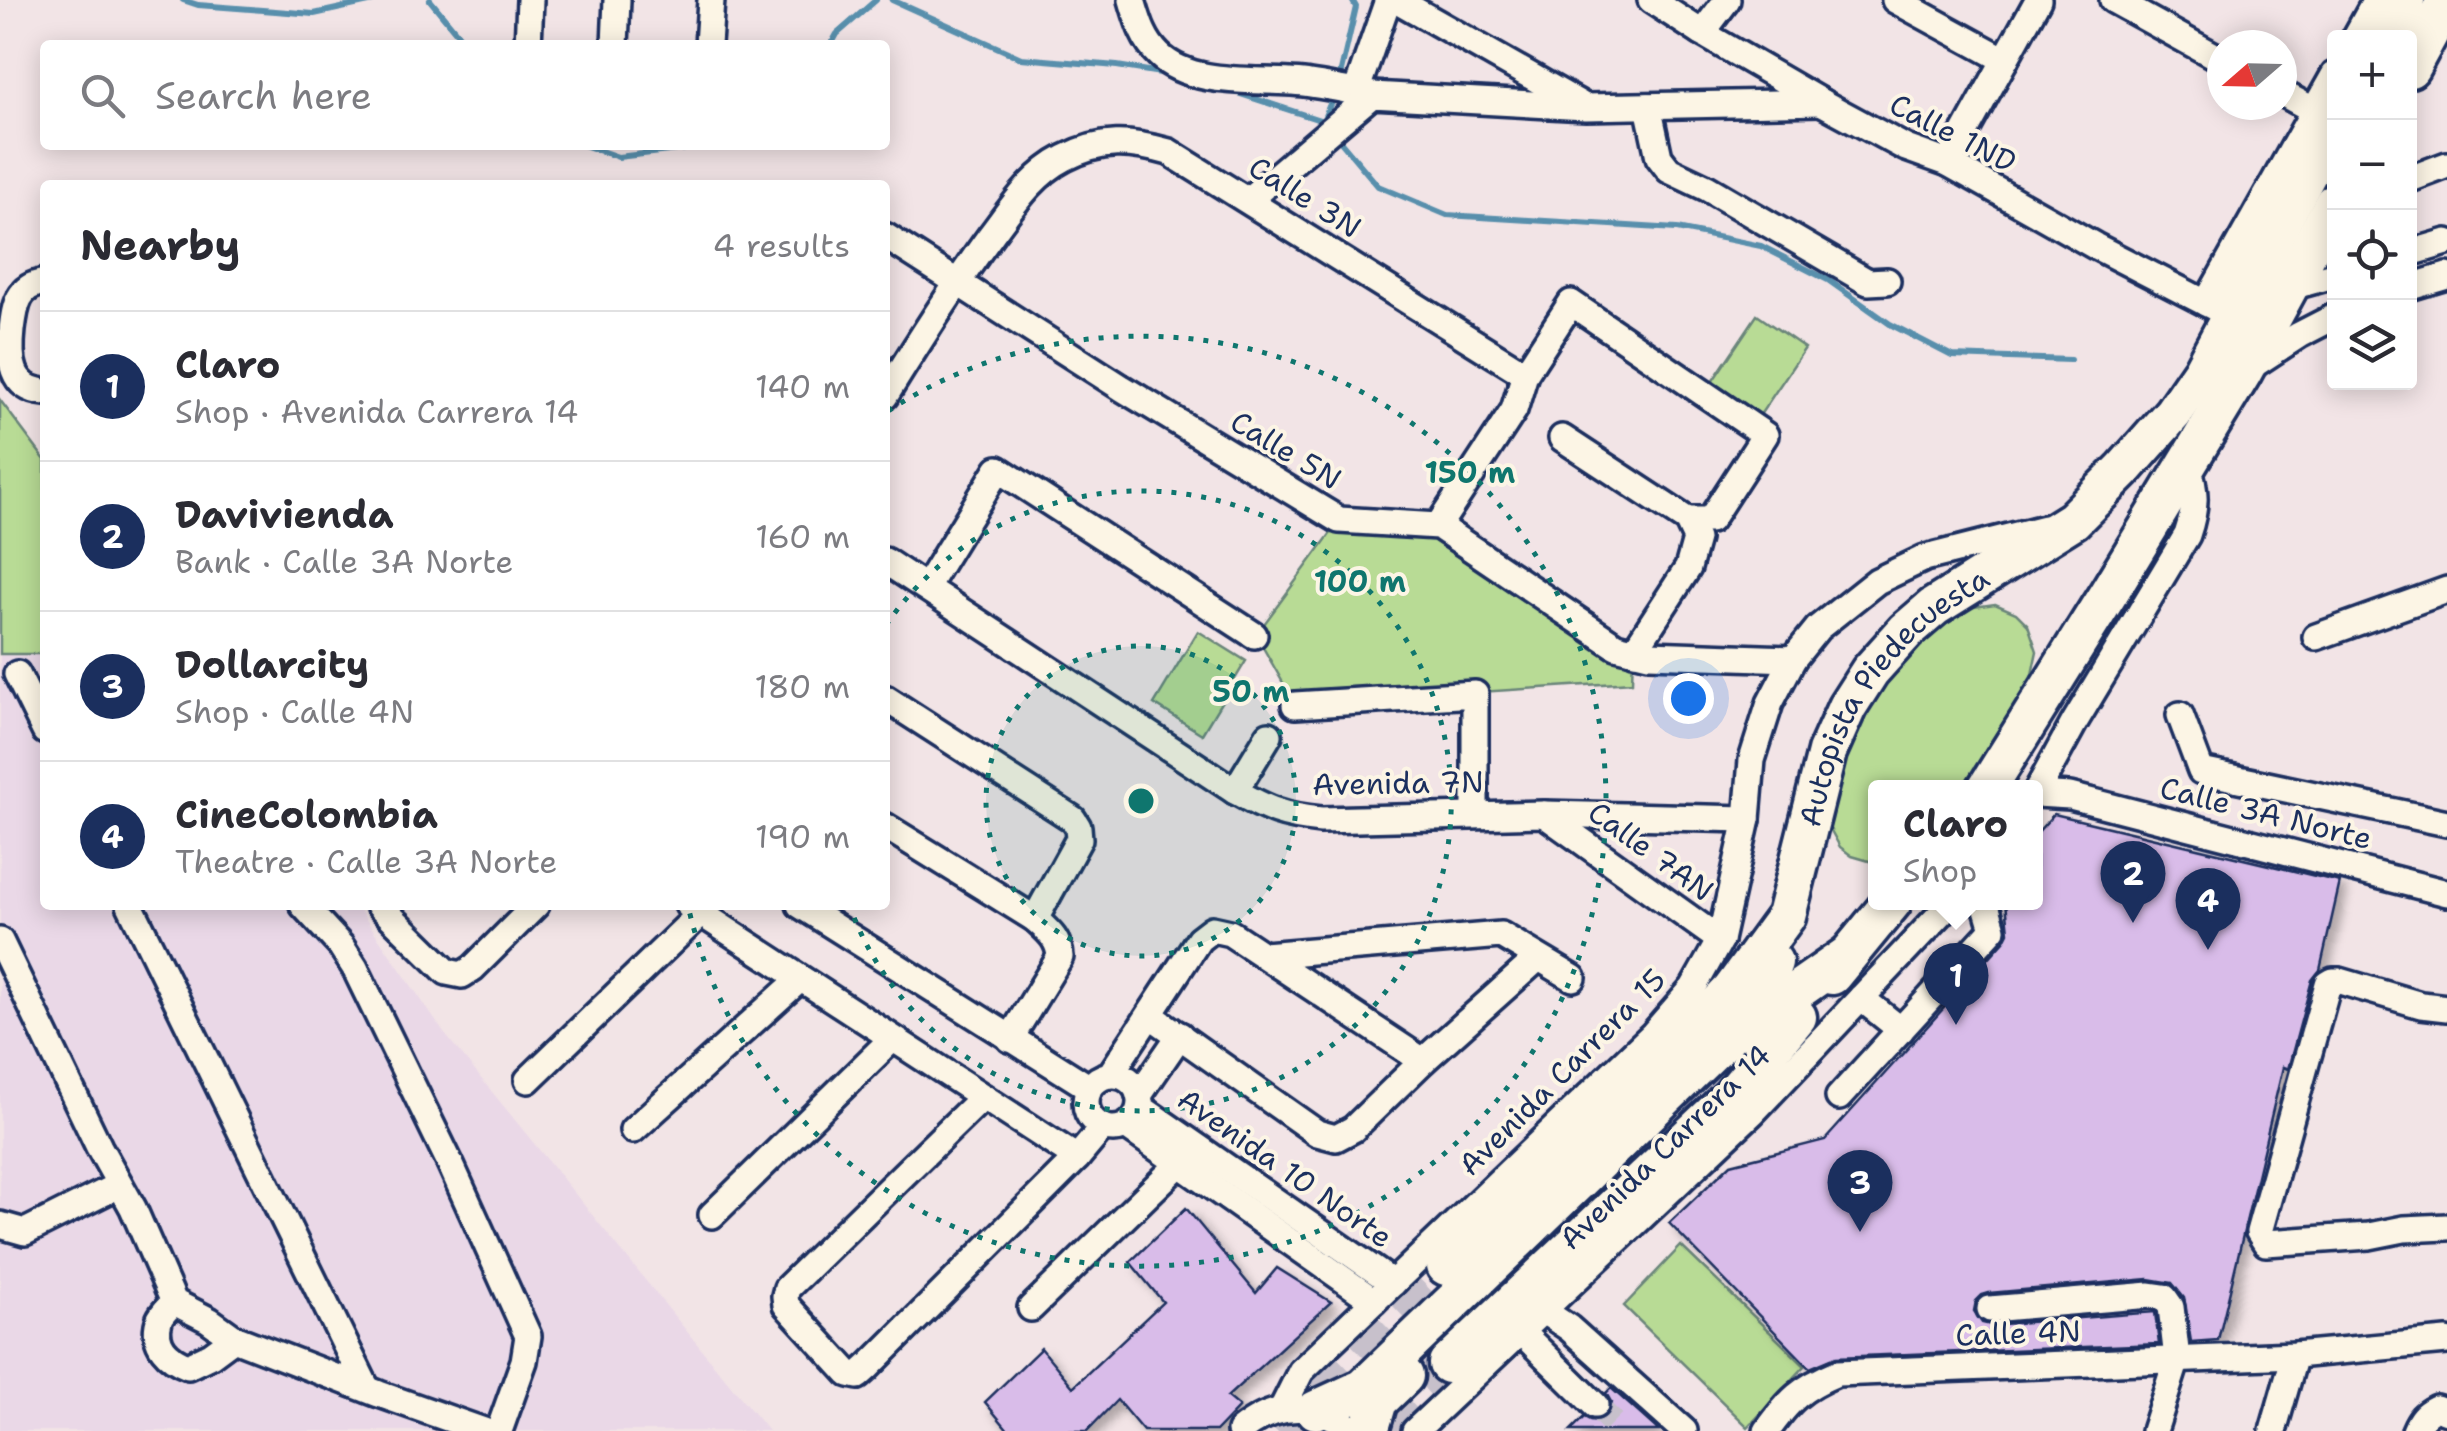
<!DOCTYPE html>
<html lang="en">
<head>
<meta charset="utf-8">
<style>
	:root { --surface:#fff; --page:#f2f2f3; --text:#2b2b33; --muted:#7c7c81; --line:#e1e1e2; --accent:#1b2f5e }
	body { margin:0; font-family:"Shantell Sans",sans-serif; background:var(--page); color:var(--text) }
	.controls { position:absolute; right:30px; top:30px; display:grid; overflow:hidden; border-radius:10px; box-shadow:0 5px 25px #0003 }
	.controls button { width:90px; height:90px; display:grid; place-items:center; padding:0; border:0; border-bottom:2px solid var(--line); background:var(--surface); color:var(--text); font:50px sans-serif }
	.compass { position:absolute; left:2207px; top:30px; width:90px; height:90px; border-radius:50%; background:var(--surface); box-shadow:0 5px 25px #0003; rotate:250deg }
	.you { position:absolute; left:1688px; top:698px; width:35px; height:35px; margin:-25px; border:8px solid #fff; border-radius:50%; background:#1a73e8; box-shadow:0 0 0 15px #1a73e833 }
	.badge { display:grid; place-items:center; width:65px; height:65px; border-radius:50%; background:var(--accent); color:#fff; font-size:32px; font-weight:700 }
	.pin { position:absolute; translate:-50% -82px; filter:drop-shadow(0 2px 5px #0008) }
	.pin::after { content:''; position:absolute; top:52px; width:35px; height:30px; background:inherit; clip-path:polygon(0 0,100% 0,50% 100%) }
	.popup { position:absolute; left:1868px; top:780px; width:175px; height:130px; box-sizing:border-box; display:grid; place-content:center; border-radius:10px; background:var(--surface); filter:drop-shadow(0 2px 8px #0005); font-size:32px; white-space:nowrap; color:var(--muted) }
	.popup b { font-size:38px; color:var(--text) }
	.popup::after { content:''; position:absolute; left:50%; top:100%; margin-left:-20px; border:20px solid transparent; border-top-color:var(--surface) }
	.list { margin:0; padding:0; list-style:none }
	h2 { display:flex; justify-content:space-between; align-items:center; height:130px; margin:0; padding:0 40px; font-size:42px }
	h2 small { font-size:32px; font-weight:400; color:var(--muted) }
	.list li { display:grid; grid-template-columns:65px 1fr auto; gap:30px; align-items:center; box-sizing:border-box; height:150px; padding:0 40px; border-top:2px solid var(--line) }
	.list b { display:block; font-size:38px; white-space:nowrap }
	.list p { margin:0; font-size:32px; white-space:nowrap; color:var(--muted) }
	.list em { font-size:32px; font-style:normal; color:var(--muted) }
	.icon { flex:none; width:55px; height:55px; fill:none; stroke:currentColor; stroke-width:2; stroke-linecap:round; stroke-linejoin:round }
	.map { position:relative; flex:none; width:2447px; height:1431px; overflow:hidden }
	.search { position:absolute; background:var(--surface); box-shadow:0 5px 25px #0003; left:40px; top:40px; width:850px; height:110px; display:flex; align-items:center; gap:25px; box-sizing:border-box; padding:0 35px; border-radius:10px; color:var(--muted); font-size:38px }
	.panel { position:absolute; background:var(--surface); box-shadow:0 5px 25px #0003; left:40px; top:180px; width:850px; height:730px; border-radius:10px }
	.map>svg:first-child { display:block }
</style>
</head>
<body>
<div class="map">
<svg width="2447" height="1431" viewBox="0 0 2447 1431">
	<defs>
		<filter id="shadow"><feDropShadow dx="7" dy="7" stdDeviation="5" flood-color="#0004"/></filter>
	</defs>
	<rect width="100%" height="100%" fill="#f2e4e6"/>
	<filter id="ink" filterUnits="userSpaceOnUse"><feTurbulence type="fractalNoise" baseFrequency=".01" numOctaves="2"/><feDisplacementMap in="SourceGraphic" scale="20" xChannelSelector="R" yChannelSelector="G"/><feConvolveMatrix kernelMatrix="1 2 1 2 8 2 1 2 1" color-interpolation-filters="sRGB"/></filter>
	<g filter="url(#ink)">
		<polygon fill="#ead8e7" points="0,400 45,460 45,905 356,905 444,1033 768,1431 0,1431"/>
		<g fill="#b8db95" stroke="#6a857a" stroke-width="2.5">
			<polygon points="1757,315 1805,348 1758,418 1710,385"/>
			<polygon points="0,400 45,460 45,654 0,654"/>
			<polygon points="1339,522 1438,528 1633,653 1632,682 1295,704 1256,635"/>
			<polygon points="1995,604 2016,613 2028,625 2037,651 2031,679 1962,787 1876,788 1876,863 1852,856 1840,847 1829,827 1828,798 1858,721 1915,640 1960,609"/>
			<polygon points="1198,631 1246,661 1202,734 1154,704"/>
			<polygon points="1681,1246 1805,1366 1748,1427 1624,1306"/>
		</g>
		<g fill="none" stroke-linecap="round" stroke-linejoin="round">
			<g stroke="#588fac" stroke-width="6">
				<polyline points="183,0 198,5 314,14 378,0"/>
				<polyline points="430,0 467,45"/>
				<polyline points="892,0 1021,58 1117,66 1167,74"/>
				<polyline points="831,45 837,34 876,0"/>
				<polyline points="1339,80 1356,7 1352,0"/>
				<polyline points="1228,90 1323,121 1327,127"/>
				<polyline points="1323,121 1335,92"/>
				<polyline points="1336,136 1378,186 1447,215 1677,229 1761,246 1828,280 1890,324 1952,356 2070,360"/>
				<polyline points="584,145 618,157 685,149 695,145"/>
			</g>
		</g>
		<g fill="#d9bce9" stroke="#1b2f5e" stroke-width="2.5" filter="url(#shadow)">
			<polygon points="2054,814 2340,882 2320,970 2312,980 2288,1069 2283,1067 2218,1340 2191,1342 2184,1298 2172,1283 2149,1279 1989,1293 1982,1295 1976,1301 1974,1311 1982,1323 1991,1325 2155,1312 2159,1344 1836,1357 1810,1368 1669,1223 1731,1164 1825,1140 2005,940 2009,932 2006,902 2036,902 2036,834"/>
			<polygon points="1186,1208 1256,1293 1277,1268 1331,1302 1227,1397 1239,1407 1216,1431 1143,1431 1117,1400 1087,1431 1009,1431 985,1402 1041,1348 1073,1387 1163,1302 1130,1262"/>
			<polygon points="1611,1388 1659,1431 1570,1431 1584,1417 1590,1420 1598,1421 1607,1416 1611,1402 1606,1393"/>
		</g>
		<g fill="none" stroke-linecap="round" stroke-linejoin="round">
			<polyline stroke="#c7c0cb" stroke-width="25" stroke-dasharray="25 12" stroke-linecap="butt" points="1595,1405 1621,1431"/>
			<g stroke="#c7c0cb" stroke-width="38" stroke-dasharray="38 19" stroke-linecap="butt">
				<polyline points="1379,1423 1448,1364"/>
				<polyline points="1276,1431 1446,1266"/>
			</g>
			<g stroke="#1b2f5e" stroke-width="32">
				<g id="minor">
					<path d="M 1132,0 C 1138,20 1143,40 1159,55 C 1194,89 1266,77 1310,84 C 1331,87 1351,91 1372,95"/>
					<polyline points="1397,0 1580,104"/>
					<polyline points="1651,0 1702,33 1821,102 1906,148 1948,163 2095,246 2231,316"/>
					<polyline points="1895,0 2005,60"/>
					<polyline points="2113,0 2222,60"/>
					<polyline points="1702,33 1727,0"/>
					<polyline points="2355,38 2376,0"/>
					<polyline points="528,45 530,0"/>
					<polyline points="615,45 617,0"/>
					<polyline points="708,45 711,0"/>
					<polyline points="1356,92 1388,0"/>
					<polyline points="2282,93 2315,111"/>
					<polyline points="1648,106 1659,157 1669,170 1707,188 1868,282 1887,281"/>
					<polyline points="1948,163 2038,0"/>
					<polyline points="2410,179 2447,165"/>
					<polyline points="1248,200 1372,95 1586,107 1821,102"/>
					<polyline points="885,236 1122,388 1339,520 1438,526 1616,646 1649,654 1793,659"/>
					<polyline points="2410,253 2447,242"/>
					<path d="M 45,282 C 17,286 15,306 12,330 C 9,358 10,389 45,392"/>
					<polyline points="2410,287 2447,276"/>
					<polyline points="2287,288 2334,275"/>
					<polyline points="2206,303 2334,75"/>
					<polyline points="2250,367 2299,335 2334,317"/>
					<path d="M 885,396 C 919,341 953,287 991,235 C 1013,206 1032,175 1065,158 C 1102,139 1130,141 1169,152 L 1525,374"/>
					<polyline points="1562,438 1687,520 1696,539 1688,568 1634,651"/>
					<polyline points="1438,526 1514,410 1525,374 1571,303 1765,435 1710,520 1687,520"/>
					<path d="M 885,561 L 1235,791 C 1268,810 1283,816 1321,820 L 1544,814 L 1747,819"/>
					<polyline points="926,587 998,469 1254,635"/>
					<polyline points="2316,637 2447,590"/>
					<polyline points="17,674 45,731"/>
					<polyline points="885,698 1073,819 1078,827 1079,839 1035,919"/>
					<polyline points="1295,705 1475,694 1475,815"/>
					<polyline points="2180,715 2201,771 2447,823"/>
					<polyline points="1235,791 1269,735"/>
					<path d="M 2036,793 L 2074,723 L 2187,535 C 2197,506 2196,491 2187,461"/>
					<polyline points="2036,794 2070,796 2447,893"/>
					<polyline points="1544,814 1720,940"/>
					<path d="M 885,826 L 1035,919 C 1048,931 1059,939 1060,957 L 1010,1039"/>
					<polyline points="130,905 367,1389"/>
					<polyline points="303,905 341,946 355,968 450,1163 528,1336 524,1361 499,1431"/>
					<polyline points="379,905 447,972 462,975 473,968 536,905"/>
					<polyline points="688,905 1077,1158"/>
					<polyline points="800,905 1090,1088"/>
					<polyline points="0,941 99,1147 133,1208 174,1302 209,1320 234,1338 379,1394 484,1431"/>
					<polyline points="1264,955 1501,935 1573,978"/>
					<polyline points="1861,998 1901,1030"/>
					<polyline points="2447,1008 2421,1005 2340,981 2333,981 2328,984 2259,1232 2266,1243 2369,1236 2404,1229 2447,1227"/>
					<polyline points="1150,1015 1317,1133 1336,1138 1353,1129 1423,1061 1538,958"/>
					<polyline points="1110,1075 1199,939 1212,929 1230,933 1423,1061"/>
					<circle cx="1113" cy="1102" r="27"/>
					<polyline points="528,1080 700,914"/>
					<polyline points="1139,1095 1180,1035"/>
					<polyline points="983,1097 787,1288 785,1296 786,1305 849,1374 858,1376 868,1367 1077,1158 1103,1127"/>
					<polyline points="1839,1097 1993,929 1985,902"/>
					<polyline points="1140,1107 1393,1283"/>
					<polyline points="1126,1126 1374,1301"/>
					<polyline points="633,1130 800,979"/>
					<polyline points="712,1215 892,1039"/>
					<polyline points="0,1225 25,1232 119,1185"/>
					<path d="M 174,1302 C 169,1307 161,1314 159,1321 C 152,1344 169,1359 188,1366 L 211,1355 L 234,1338"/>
					<polyline points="1031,1308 1179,1164"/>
					<polyline points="1990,1309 2150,1295 2164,1297 2171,1307 2177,1359 2154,1431"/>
					<polyline points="1542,1310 1569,1328 1684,1431"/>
					<polyline points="1520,1331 1595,1405"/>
					<polyline points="1282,1409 1301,1371 1653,1034 1693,988 1720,940 1747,819 1752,760 1770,703 1793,659 1818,628 1877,581 1925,558 2044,528"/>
					<path d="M 1240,1431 C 1276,1402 1318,1400 1354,1431"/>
					<polyline points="1415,1431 1753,1112 1952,902"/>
					<path d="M 1767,1431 C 1789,1400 1801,1388 1837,1373 L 2295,1355 L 2447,1341"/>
					<polyline points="2273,1431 2295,1355"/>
					<path d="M 2415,1431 C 2420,1419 2424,1414 2436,1408 L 2447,1412"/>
				</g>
			</g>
			<g stroke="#1b2f5e" stroke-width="45">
				<g id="highway">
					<polyline points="2384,38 2405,0"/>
					<polyline points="2410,68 2447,0"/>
					<polyline points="1987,788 2108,594 2242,373 2334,203"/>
					<polyline points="1832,975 1892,902"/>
					<polyline points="1754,1033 1782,1001 1848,955"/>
					<path id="s1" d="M 1446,1266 L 1675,1050 L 1732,990 L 1786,916 L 1827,752 L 1847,707 L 1870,671 L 1906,631 L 1934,607 L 2073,520 L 2123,470 L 2173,413 L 2202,371 L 2334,123"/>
					<polyline points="1448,1364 1732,1096 1797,1017"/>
					<path d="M 1316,1410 L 1364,1388 L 1725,1039 C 1749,1011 1762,998 1773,962"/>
					<polyline points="1369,1431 1378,1401 1404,1376"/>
				</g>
			</g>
			<use href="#minor" stroke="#fcf5e5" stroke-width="25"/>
			<use href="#highway" stroke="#fcf5e5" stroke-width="38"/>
		</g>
	</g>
	<circle cx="1141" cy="801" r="155" fill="#0f766e" fill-opacity=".12"/>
	<g fill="none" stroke="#0f766e" stroke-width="5" stroke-dasharray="5 10">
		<circle cx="1141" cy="801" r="155"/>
		<path d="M886 625A310 310 0 1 1 850 907"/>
		<path d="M888 411A465 465 0 1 1 688 906"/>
	</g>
	<g text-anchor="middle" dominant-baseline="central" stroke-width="8" stroke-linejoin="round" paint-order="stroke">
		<g font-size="30" fill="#1b2f5e" stroke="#fcf5e5">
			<text transform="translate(1953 133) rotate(27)">Calle 1ND</text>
			<text transform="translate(1305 197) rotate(32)">Calle 3N</text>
			<text transform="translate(1286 450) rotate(31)">Calle 5N</text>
			<text stroke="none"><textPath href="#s1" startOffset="742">Autopista Piedecuesta</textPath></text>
			<text transform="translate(1398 783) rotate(-1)">Avenida 7N</text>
			<text transform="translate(2266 813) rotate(14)">Calle 3A Norte</text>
			<text transform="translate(1651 851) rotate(36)">Calle 7AN</text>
			<text transform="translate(1562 1072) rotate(-45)">Avenida Carrera 15</text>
			<text transform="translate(1665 1147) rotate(-44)">Avenida Carrera 14</text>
			<text transform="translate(1285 1168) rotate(35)">Avenida 10 Norte</text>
			<text transform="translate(2018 1333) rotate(-2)">Calle 4N</text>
		</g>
	</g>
	<circle cx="1141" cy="801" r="15" fill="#0f766e" stroke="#fcf5e5" stroke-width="5"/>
	<g font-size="30" text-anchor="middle" font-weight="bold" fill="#0f766e" stroke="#fcf5e5" stroke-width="8" stroke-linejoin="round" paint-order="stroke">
		<text x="1470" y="483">150 m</text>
		<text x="1360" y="592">100 m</text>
		<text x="1251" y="702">50 m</text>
	</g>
</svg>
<div class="controls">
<button>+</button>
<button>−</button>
<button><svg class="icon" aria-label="locate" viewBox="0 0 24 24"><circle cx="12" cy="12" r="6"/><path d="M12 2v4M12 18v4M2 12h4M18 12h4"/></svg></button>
<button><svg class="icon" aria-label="layers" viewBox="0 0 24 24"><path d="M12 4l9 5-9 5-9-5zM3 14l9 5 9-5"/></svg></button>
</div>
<svg class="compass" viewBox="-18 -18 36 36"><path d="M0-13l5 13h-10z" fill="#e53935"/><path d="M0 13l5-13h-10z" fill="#7c7c81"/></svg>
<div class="you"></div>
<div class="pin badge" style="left:1956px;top:1025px">1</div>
<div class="popup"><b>Claro</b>Shop</div>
<div class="pin badge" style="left:2133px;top:923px">2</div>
<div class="pin badge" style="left:1860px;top:1232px">3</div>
<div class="pin badge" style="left:2208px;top:950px">4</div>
<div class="search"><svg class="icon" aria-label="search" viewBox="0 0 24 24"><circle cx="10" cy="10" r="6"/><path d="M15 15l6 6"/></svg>Search here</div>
<section class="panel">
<h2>Nearby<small>4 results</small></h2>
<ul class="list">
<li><span class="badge">1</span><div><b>Claro</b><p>Shop · Avenida Carrera 14</p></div><em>140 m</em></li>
<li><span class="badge">2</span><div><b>Davivienda</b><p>Bank · Calle 3A Norte</p></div><em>160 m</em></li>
<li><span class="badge">3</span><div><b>Dollarcity</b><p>Shop · Calle 4N</p></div><em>180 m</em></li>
<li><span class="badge">4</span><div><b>CineColombia</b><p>Theatre · Calle 3A Norte</p></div><em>190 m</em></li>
</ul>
</section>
</div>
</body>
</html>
